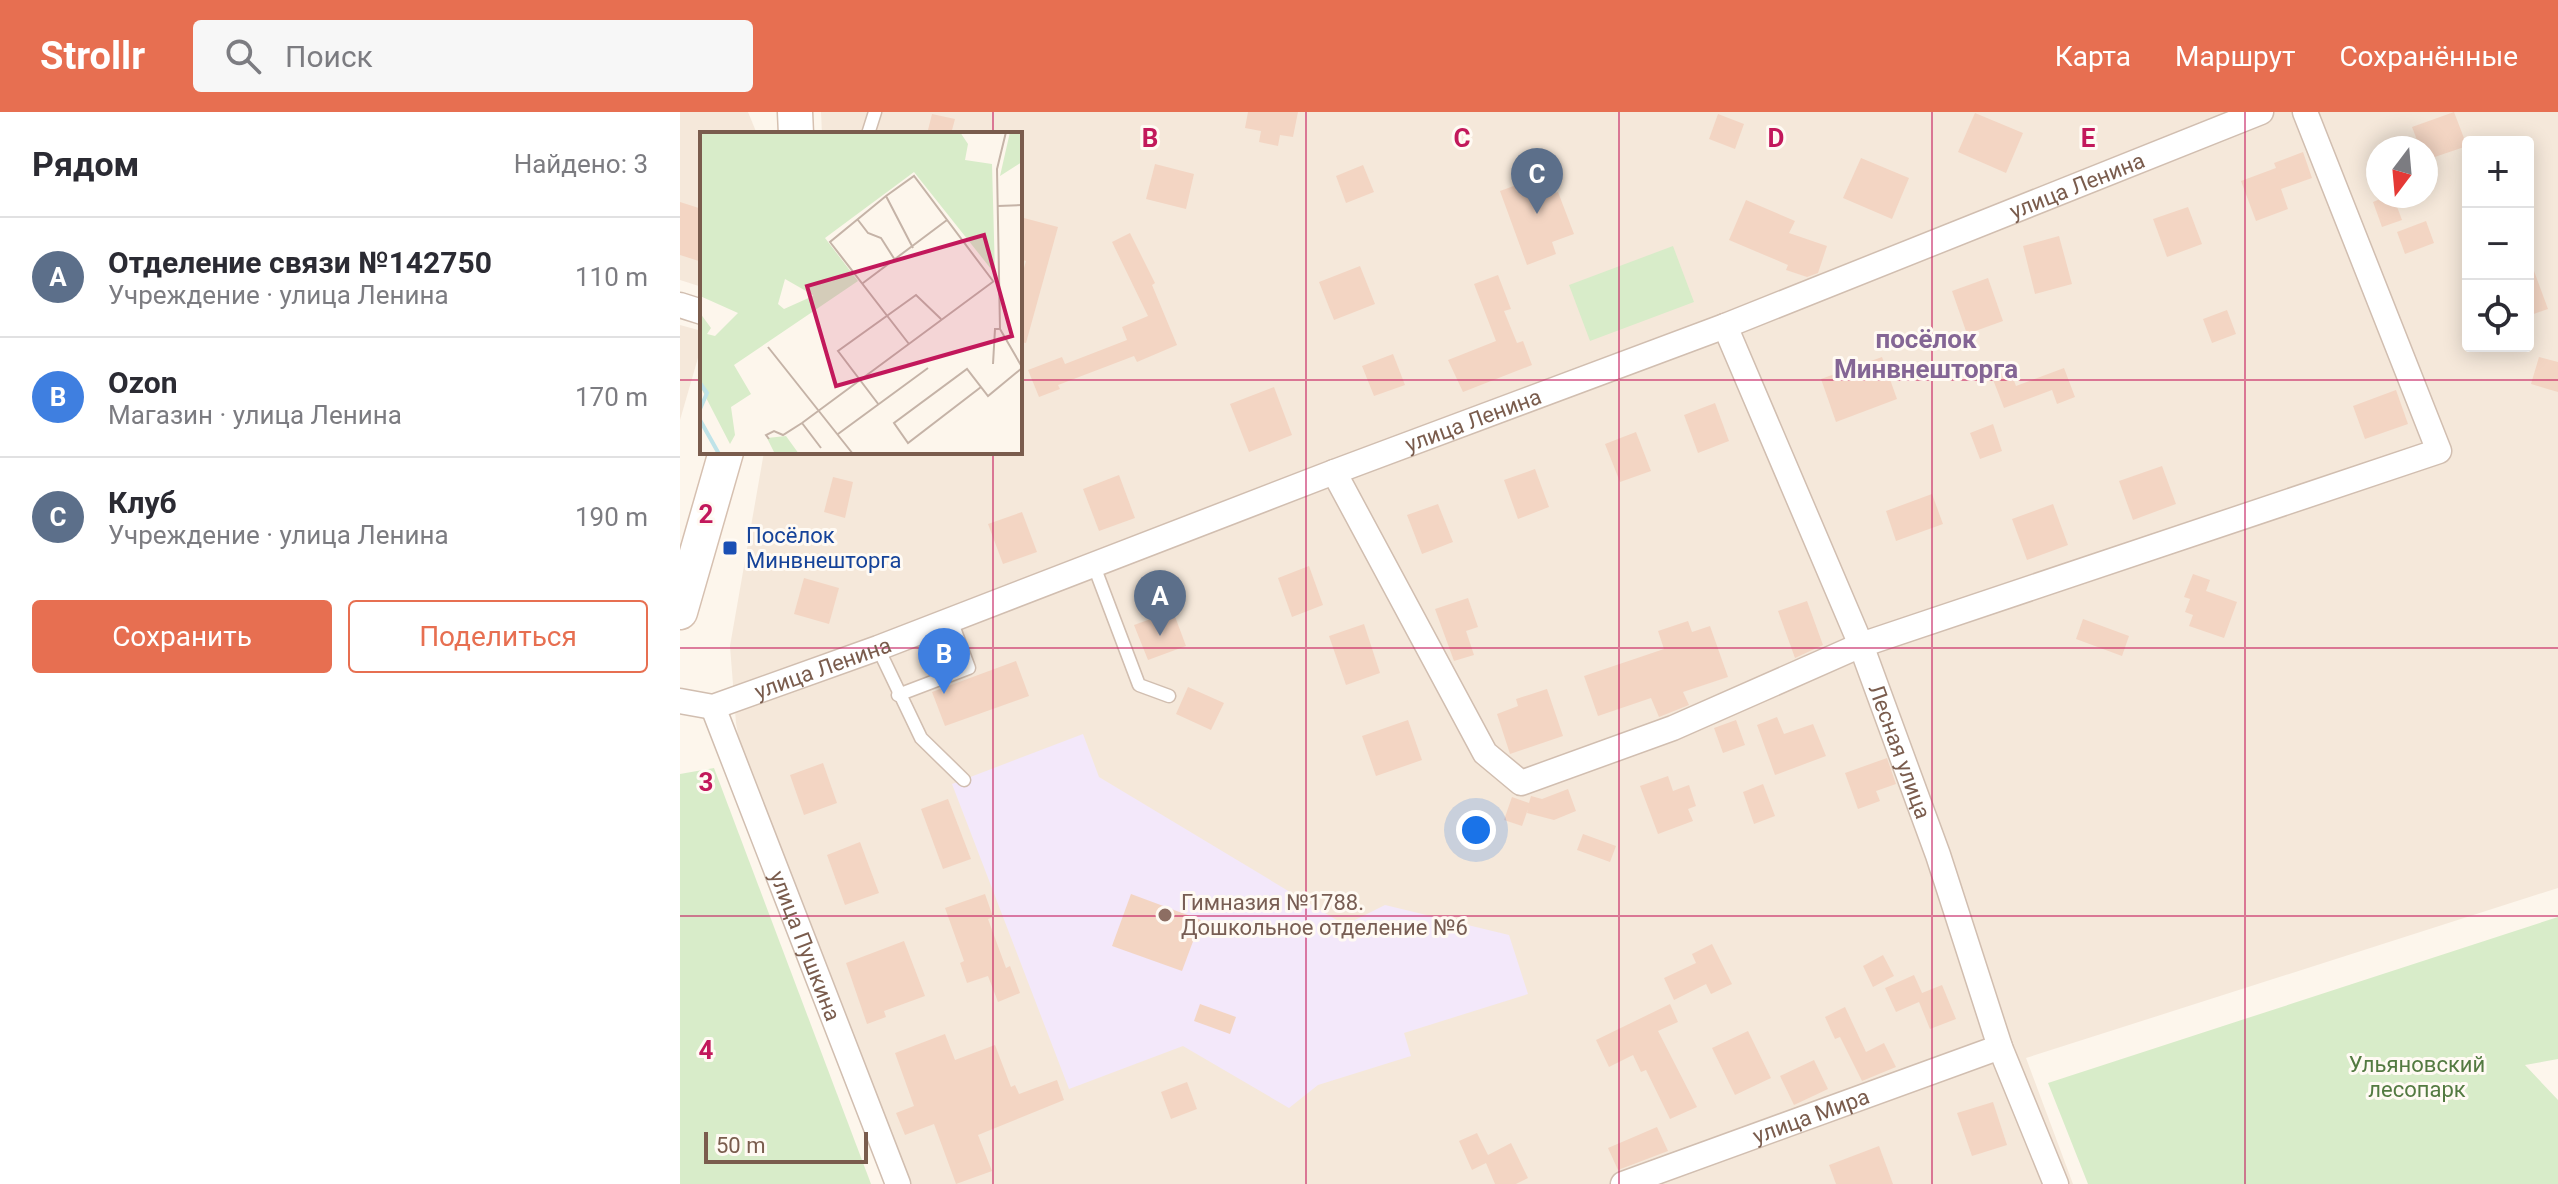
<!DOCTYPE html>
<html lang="ru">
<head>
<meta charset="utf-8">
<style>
	:root { --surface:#fff; --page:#f7f7f7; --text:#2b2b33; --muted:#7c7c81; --line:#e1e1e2; --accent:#e76f51 }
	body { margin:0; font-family:Roboto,sans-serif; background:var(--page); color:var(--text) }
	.controls { position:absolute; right:24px; top:24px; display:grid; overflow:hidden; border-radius:8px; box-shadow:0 4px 20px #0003 }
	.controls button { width:72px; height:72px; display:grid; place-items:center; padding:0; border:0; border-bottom:2px solid var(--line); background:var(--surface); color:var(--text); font:40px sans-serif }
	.compass { position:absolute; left:1686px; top:24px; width:72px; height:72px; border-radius:50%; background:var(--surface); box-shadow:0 4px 20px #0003; rotate:196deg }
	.scale { position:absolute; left:24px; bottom:20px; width:164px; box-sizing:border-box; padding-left:8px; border:4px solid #7a5c4d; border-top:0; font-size:22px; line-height:28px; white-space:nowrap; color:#7a5c4d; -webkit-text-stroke:6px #fffaf3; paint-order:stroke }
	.you { position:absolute; left:796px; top:718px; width:28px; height:28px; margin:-20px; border:6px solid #fff; border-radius:50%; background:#1a73e8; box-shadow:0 0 0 12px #1a73e833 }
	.badge { display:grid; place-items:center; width:52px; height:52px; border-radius:50%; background:var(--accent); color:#fff; font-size:26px; font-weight:700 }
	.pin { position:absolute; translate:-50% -66px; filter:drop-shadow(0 2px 4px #0008) }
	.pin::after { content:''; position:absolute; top:42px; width:28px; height:24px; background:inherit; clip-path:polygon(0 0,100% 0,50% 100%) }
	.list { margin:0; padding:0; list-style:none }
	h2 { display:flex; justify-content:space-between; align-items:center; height:104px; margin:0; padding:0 32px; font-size:34px }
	h2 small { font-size:26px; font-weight:400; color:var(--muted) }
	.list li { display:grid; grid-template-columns:52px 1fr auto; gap:24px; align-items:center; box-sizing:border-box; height:120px; padding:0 32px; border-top:2px solid var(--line) }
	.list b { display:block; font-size:30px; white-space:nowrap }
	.list p { margin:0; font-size:26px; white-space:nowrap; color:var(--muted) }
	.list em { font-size:26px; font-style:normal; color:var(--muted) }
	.actions { display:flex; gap:16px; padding:24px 32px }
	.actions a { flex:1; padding:18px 0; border:2px solid var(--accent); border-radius:8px; text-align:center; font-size:28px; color:var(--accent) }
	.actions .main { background:var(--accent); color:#fff }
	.icon { flex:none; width:44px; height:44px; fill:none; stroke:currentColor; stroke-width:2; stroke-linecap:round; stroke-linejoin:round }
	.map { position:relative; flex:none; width:1878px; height:1072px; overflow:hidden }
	header { display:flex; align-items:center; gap:48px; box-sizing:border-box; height:112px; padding:0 40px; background:var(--accent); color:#fff }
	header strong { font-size:38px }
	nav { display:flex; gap:44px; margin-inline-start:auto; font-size:28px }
	.search { width:560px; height:72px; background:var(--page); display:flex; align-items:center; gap:20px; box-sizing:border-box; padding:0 28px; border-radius:8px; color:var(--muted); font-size:30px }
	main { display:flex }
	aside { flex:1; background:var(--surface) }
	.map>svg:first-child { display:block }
</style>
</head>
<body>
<header>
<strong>Strollr</strong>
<div class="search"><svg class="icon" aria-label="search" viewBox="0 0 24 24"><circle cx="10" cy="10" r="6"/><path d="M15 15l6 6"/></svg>Поиск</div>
<nav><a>Карта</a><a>Маршрут</a><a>Сохранённые</a></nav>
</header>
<main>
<aside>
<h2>Рядом<small>Найдено: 3</small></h2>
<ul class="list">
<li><span class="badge" style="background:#5c6f8a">A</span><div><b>Отделение связи №142750</b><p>Учреждение · улица Ленина</p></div><em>110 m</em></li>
<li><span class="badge" style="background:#3f7fe0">B</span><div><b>Ozon</b><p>Магазин · улица Ленина</p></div><em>170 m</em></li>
<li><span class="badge" style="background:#5c6f8a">C</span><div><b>Клуб</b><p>Учреждение · улица Ленина</p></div><em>190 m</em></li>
</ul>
<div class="actions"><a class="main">Сохранить</a><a>Поделиться</a></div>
</aside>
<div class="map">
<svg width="1878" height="1072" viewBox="0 0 1878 1072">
	<rect width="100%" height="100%" fill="#fdf6ec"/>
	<g fill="#f5e8da" fill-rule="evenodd">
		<polygon points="0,0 68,0 77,22 22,22 22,175 0,168"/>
		<path d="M 141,0 L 1878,0 L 1878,776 L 1346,946 L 1393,1072 L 209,1072 L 67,675 L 56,611 L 50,534 L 84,340 L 340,340 L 340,22 L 142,22 ZM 1788,30 L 1848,30 L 1848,234 L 1788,234 ZM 1698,36 L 1746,36 L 1746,84 L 1698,84 Z"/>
		<polygon points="0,213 22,219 22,232 0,308"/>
	</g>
	<polygon fill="#f3e8fa" points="403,622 419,665 665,813 705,793 829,823 848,882 724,921 731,944 638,973 609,996 503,934 389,977 272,672"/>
	<g fill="#d8ecc9">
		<polygon points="993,134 1014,190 910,229 889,173"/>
		<polygon points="34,656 191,1072 0,1072 0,662"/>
		<polygon points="1878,805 1878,947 1845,953 1878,988 1878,1072 1408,1072 1368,971"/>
	</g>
	<g fill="#f3d5c3">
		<polygon points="568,0 618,0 613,25 600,23 598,34 579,30 581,19 565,16"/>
		<polygon points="1774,0 1787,34 1746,48 1746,36 1740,36 1732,15"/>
		<polygon points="1295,1 1343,21 1326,61 1278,40"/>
		<polygon points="252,2 275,7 271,22 247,22"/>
		<polygon points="1038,2 1064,12 1055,37 1029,27"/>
		<polygon points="1623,40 1632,66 1601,77 1608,97 1576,109 1561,69 1596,56 1594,51"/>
		<polygon points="1181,46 1229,66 1212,107 1163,86"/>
		<polygon points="475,52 514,62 506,97 466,87"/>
		<polygon points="683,53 694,80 666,91 656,64"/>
		<polygon points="866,62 873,82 878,80 894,122 872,130 876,142 847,153 820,79"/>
		<polygon points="1707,84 1713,84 1722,108 1702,115 1693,90"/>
		<polygon points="1066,88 1115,109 1109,121 1147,134 1138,161 1127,165 1106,158 1108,153 1049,128"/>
		<polygon points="0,90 22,97 22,150 0,143"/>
		<polygon points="1508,95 1522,132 1487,145 1473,107"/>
		<polygon points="340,105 378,115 346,231 340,230 340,170 346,149 340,147"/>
		<polygon points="1746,109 1754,131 1725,142 1717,120"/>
		<polygon points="450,121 475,171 472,173 497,233 457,250 454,244 378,273 380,277 359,285 348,258 382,245 385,252 447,228 442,215 468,204 432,130"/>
		<polygon points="1379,124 1392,172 1355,182 1343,134"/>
		<polygon points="1850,148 1868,197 1848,204 1848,149"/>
		<polygon points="680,154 695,192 654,208 639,170"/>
		<polygon points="818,163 831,197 824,199 837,231 843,229 852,253 783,280 768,248 816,229 794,172"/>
		<polygon points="1308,166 1323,209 1287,222 1272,179"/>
		<polygon points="1547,198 1556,222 1532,231 1523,207"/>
		<polygon points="713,242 725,273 694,284 682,254"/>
		<polygon points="1202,245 1217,287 1156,310 1141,267"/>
		<polygon points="1859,245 1878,250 1878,280 1851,272"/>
		<polygon points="1384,256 1395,285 1377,292 1372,278 1324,296 1312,265 1330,258 1336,274"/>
		<polygon points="594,275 612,323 569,340 550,292"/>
		<polygon points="1716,278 1728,312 1685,327 1673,294"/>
		<polygon points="1035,291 1049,329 1018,341 1004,303"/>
		<polygon points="1313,312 1322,339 1300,347 1290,321"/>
		<polygon points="956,320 971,359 940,370 925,332"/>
		<polygon points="1482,354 1496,392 1453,408 1439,369"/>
		<polygon points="855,357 869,395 838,407 824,368"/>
		<polygon points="439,363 455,406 419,419 403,377"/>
		<polygon points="153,365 173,370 165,406 144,400"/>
		<polygon points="1252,382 1263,412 1216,429 1206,399"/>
		<polygon points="758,392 773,430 742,442 727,403"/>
		<polygon points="1373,392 1388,433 1347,448 1332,407"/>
		<polygon points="342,400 357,440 323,452 308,412"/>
		<polygon points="629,454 643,493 612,505 598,466"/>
		<polygon points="1513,462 1530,468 1526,479 1557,490 1544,526 1509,514 1513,503 1505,500 1510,487 1504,485"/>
		<polygon points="124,466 159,476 149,512 114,502"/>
		<polygon points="788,486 798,515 786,519 794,543 774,549 755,497"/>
		<polygon points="1127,489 1143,533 1115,546 1098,499"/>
		<polygon points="493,499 506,534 468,548 454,513"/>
		<polygon points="1403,507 1449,524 1442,544 1396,527"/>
		<polygon points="1008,509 1012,520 1030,514 1048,565 1003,580 1009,593 979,605 971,586 918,604 904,564 984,537 978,519"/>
		<polygon points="684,512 700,561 666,573 649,524"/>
		<polygon points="336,549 349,584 265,614 252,580"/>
		<polygon points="508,575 544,591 531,618 496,602"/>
		<polygon points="867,577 883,624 830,642 817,602 838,594 836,587"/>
		<polygon points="1097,605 1104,622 1133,612 1146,644 1095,663 1077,613"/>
		<polygon points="728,608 742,648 696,664 682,624"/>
		<polygon points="1056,608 1065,633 1043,641 1034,616"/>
		<polygon points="1207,646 1216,672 1196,679 1200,689 1178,697 1165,661"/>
		<polygon points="143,651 157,691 124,703 110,663"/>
		<polygon points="988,664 993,679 1009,673 1016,694 1008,697 1013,709 978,722 960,674"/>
		<polygon points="1083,672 1095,704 1074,712 1063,680"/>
		<polygon points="888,677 896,699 874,708 847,701 848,697 842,714 824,708 832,685 849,691 851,684 862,687"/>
		<polygon points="268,687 291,747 263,757 241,697"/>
		<polygon points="903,722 936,734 930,750 897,738"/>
		<polygon points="180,730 199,781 165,793 147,743"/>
		<polygon points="305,782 313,805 308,807 326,856 330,854 340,881 318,890 308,864 287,871 280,851 284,849 265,796"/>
		<polygon points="451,782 521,808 502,859 432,834"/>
		<polygon points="224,829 245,884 204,899 206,905 187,912 166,851"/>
		<polygon points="1032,832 1052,872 1031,882 1026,872 994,888 984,866 1016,851 1012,842"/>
		<polygon points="1203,843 1214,864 1193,875 1183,854"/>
		<polygon points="1234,863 1242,881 1262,873 1276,907 1250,917 1239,890 1216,900 1205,876"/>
		<polygon points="520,892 556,905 550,922 514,909"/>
		<polygon points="990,892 998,910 978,919 1017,995 990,1007 966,958 961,960 953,943 929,955 916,928"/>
		<polygon points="1165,895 1186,940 1204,931 1216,955 1182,969 1160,925 1155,927 1145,905"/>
		<polygon points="1068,919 1091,966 1055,983 1032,936"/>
		<polygon points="265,922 275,948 315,933 331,975 335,973 339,982 377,968 384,988 298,1023 312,1059 276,1072 254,1012 225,1023 216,1001 234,994 215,941"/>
		<polygon points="1134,948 1148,977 1114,993 1100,964"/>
		<polygon points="507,970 517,997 491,1007 481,980"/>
		<polygon points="1313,990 1327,1033 1292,1044 1277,1001"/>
		<polygon points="977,1015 988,1039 938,1058 928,1036"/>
		<polygon points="797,1021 808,1043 831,1031 848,1066 836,1072 815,1072 806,1051 792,1058 779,1029"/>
		<polygon points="1199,1034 1213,1072 1156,1072 1149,1053"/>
	</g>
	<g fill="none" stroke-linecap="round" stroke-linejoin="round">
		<g stroke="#d1beb0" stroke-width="15">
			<g id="service">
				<polyline points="188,22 195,0"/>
				<polyline points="414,454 459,573 489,584"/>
				<polyline points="198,536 241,626 284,668"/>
				<polyline points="218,583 289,556 271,508"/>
			</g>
		</g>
		<g stroke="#d1beb0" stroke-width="27">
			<g id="minor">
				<polyline points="0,193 22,200"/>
				<path id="s1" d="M 1045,214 L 1181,533 L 1258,743 L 1320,935 L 1376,1072"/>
				<polyline points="654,360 805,641 841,671 993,616 1181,533 1759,339 1625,0"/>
				<path id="s2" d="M 0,589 L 33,595 L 198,536 L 654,360 L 1045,214 L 1581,0"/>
				<path id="s3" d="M 33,595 L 218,1072"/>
				<path id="s4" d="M 943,1072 L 1320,935"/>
			</g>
		</g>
		<g stroke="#d6c0b0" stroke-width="37">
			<g id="secondary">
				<polyline points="115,0 116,22"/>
				<polyline points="0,500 46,340"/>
			</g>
		</g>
		<use href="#service" stroke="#fff" stroke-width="12"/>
		<use href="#minor" stroke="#fff" stroke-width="24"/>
		<use href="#secondary" stroke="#fff" stroke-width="34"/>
	</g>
	<path fill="none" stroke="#c2185b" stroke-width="2" stroke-opacity="0.55" d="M 313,0 L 313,22M 626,0 L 626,1072M 939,0 L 939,1072M 1252,0 L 1252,1072M 1565,0 L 1565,1072M 0,268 L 22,268M 340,268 L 1878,268M 313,340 L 313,1072M 0,536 L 1878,536M 0,804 L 1878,804"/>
	<rect fill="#1a4fb4" stroke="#fffaf3" stroke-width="3" x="42" y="428" width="16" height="16" rx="4"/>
	<circle fill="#8d6e63" stroke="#fffaf3" stroke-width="3" cx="485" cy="803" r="8"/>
	<g text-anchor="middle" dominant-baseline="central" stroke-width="6" stroke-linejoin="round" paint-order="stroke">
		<g font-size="22" fill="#7a5c4d" stroke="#fffaf3">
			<text stroke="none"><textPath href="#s2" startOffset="1494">улица Ленина</textPath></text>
			<text stroke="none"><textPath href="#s2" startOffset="846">улица Ленина</textPath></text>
			<text stroke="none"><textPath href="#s2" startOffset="150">улица Ленина</textPath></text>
			<text stroke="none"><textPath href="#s1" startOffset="460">Лесная улица</textPath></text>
			<text stroke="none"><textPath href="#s3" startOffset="256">улица Пушкина</textPath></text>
			<text stroke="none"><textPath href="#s4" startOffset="200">улица Мира</textPath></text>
		</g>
		<g font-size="22" fill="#164399" stroke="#fffaf3" text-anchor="start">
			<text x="66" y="423">Посёлок<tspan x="66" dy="25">Минвнешторга</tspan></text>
		</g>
		<g font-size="22" fill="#785e54" stroke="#fffaf3" text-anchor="start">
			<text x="501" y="790">Гимназия №1788.<tspan x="501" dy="25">Дошкольное отделение №6</tspan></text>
		</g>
		<g font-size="22" fill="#537a41" stroke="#fffaf3">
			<text x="1737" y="952">Ульяновский<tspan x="1737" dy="25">лесопарк</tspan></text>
		</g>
		<g font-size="26" font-weight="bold" fill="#846695" stroke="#fffaf3">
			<text x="1246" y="227">посёлок<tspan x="1246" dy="30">Минвнешторга</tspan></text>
		</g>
	</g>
	<g transform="translate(20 20)">
		<rect width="322" height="322" fill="#fdf6ec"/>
		<path d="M 0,0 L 260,0 L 268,12 L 265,28 L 292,32 L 295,142 L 214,40 L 125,106 L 158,149 L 34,233 L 51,262 L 31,275 L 35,303 L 30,312 L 0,254 L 0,181 L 11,196 L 7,202 L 15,204 L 38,181 L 0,164 ZM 85,147 L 113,163 L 113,164 L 84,177 L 78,172 ZM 310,0 L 322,0 L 322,30 L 300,44 ZM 86,304 L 99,322 L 68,322 L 74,320 L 67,306 Z" fill="#d8ecc9" fill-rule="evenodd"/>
		<path fill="none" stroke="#bfe3e8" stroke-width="4" d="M 0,251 L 7,261 L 0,277M 0,288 L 19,322"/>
		<path fill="none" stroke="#c5b3a7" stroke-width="2" d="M 306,0 L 297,37 L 300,197 L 322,235M 186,64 L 213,116M 298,74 L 322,73M 158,88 L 168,101 L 181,106 L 195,128M 163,151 L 247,88M 209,212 L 130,110 L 186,64 L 214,44 L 293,149M 68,215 L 153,322M 293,232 L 295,197 L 300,197M 281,255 L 208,311 L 194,291 L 267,237 L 288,264 L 322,236M 179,273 L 138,219 L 216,163 L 241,187M 102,291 L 121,316M 138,302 L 228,236M 69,307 L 66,303 L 74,299 L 83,303 L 102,291 L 294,149"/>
		<path fill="#c2185b" fill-opacity="0.15" stroke="#c2185b" stroke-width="4" d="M 284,103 L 312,204 L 136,254 L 107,154 Z"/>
		<rect width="322" height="322" fill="none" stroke="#7a5c4d" stroke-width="4"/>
	</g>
	<g font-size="26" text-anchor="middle" font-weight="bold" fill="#c2185b" stroke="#fffaf3" stroke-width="6" stroke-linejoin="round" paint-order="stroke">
		<text x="470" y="35">B</text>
		<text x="782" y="35">C</text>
		<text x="1096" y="35">D</text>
		<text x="1408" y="35">E</text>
		<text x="26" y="411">2</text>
		<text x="26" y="679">3</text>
		<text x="26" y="947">4</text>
	</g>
</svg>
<div class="controls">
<button>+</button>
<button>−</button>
<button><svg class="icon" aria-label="locate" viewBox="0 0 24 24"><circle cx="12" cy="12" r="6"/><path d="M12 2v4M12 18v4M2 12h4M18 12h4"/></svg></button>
</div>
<svg class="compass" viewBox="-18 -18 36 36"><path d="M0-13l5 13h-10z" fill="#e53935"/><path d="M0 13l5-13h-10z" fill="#7c7c81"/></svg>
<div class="scale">50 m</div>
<div class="you"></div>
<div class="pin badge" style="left:480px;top:524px;background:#5c6f8a">A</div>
<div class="pin badge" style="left:264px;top:582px;background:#3f7fe0">B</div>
<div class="pin badge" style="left:857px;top:102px;background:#5c6f8a">C</div>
</div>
</main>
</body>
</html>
